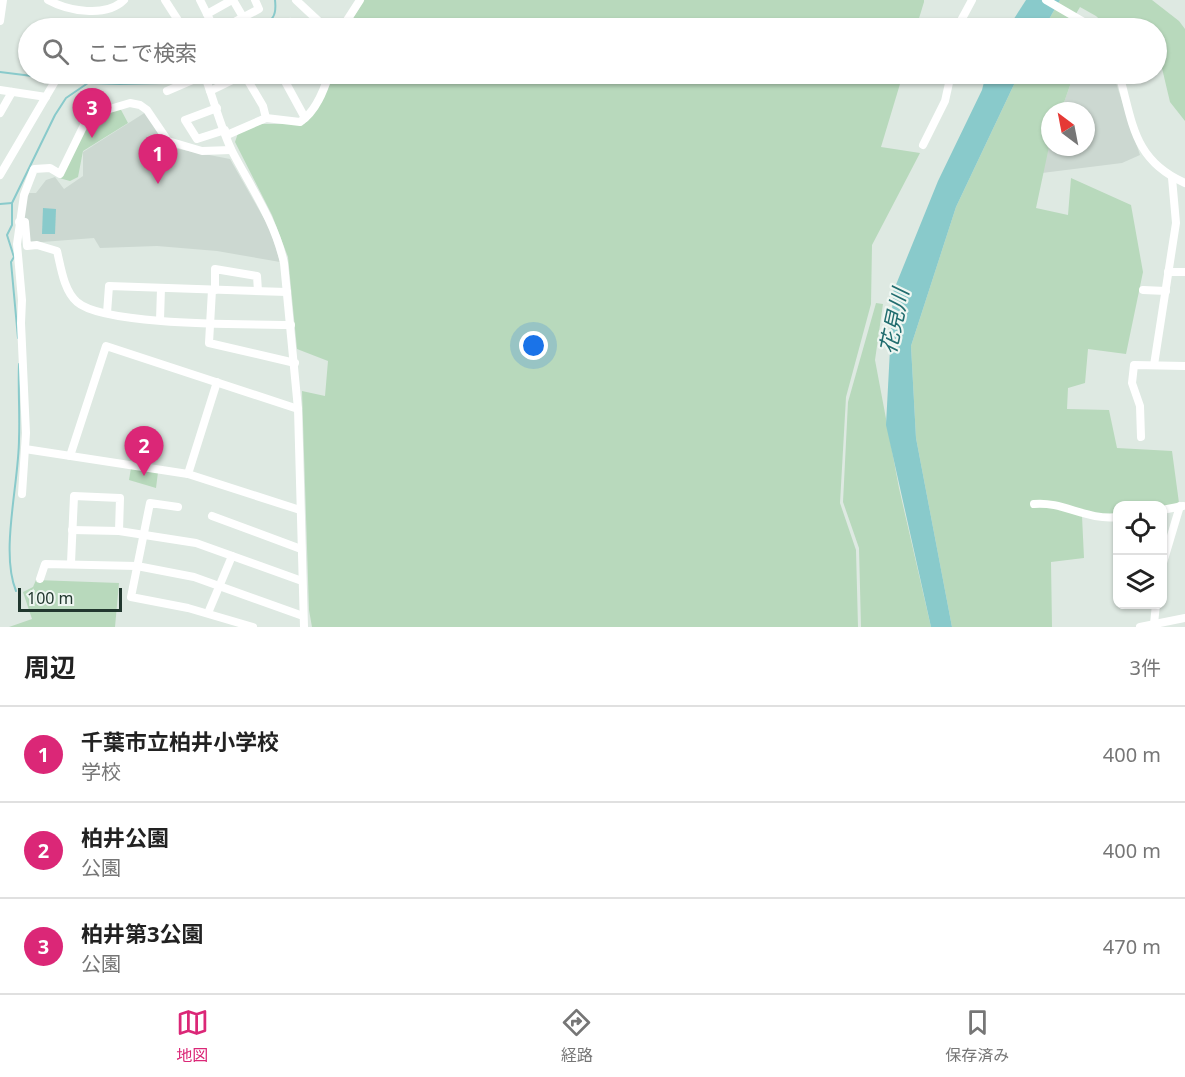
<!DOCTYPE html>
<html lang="ja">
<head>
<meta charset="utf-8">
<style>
	:root { --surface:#fff; --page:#f2f2f2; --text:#222; --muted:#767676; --line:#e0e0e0; --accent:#db2777 }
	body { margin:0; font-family:"Noto Sans","Noto Sans JP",sans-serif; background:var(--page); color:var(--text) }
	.controls { position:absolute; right:18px; bottom:18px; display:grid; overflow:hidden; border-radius:12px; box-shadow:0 2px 4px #0004 }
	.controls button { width:54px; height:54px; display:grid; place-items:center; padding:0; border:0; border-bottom:2px solid var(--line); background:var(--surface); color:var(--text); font:30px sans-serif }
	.compass { position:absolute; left:1041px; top:102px; width:54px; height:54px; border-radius:50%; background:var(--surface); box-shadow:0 2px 4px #0004; rotate:328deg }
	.scale { position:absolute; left:18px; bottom:15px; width:104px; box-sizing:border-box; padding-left:6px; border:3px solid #21372e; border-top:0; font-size:16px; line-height:21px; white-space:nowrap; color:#21372e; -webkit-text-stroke:4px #eef6f1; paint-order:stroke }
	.you { position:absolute; left:534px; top:346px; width:21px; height:21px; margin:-15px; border:4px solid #fff; border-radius:50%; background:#1a73e8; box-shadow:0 0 0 9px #1a73e833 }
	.badge { display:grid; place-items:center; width:39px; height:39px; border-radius:50%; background:var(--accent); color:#fff; font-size:20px; font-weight:700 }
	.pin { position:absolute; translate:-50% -50px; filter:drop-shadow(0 2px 3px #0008) }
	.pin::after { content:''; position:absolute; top:32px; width:21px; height:18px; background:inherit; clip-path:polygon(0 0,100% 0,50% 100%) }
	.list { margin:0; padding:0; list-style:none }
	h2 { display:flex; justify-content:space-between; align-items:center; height:78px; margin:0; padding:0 24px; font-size:26px }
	h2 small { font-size:20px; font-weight:400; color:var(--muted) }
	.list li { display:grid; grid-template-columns:39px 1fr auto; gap:18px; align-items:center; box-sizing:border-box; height:96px; padding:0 24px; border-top:2px solid var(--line) }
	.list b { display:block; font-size:22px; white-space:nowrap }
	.list p { margin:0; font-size:20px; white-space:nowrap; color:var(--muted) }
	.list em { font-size:20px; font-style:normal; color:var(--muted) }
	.icon { flex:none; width:33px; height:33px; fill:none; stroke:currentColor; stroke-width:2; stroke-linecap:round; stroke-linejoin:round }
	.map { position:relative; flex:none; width:1185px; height:627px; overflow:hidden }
	.search { position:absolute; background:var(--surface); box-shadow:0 2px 4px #0004; left:18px; right:18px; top:18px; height:66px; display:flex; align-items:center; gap:15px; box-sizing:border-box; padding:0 21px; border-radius:33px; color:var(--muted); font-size:22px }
	.sheet { height:366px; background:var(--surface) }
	nav { display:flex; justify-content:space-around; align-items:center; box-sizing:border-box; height:84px; border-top:2px solid var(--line); background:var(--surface); font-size:16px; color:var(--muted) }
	nav a { display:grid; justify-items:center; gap:3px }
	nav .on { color:var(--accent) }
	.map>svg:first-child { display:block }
</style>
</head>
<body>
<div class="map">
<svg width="1185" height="627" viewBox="0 0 1185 627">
	<rect width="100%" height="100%" fill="#dee9e2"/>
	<g fill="#ccd8d1">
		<polygon points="1074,74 1113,74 1140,155 1122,163 1042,173 1050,141 1050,147 1086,147 1086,111 1061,111"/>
		<polygon points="146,112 168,147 230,159 270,229 280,262 217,251 157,246 100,248 94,238 29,243 26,218 22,217 27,193 36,193 46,180 55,177 64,189 83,176 83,152"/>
	</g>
	<g fill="#b8d9bc">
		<polygon points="364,0 924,0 924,2 916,28 347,28"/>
		<polygon points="1060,0 1152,0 1179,21 1185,29 1185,121 1170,102 1161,64 1157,61 1156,28 1109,28 1096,16 1080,7 1070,24 1079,28 1044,28"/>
		<polygon points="335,74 903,74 881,147 920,153 872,245 871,304 846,397 840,503 856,550 858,627 312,627 309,610 302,391 325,396 328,361 297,349 288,257 272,215 235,142 238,133 261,124 304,124 323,98"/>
		<polygon points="1019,74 1074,74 1061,111 1050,111 1050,142 1036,208 1068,215 1071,178 1131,205 1143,272 1126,354 1088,349 1085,383 1068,388 1067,409 1109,410 1117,448 1172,451 1179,503 1163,507 1118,506 1117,517 1082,516 1084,558 1051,562 1052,627 952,627 916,438 911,346 956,207"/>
		<path d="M 120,108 L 128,123 L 83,151 L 78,177 L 70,181 L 59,178 C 76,146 82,120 120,108 Z"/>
		<polygon points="876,303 883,304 875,360 899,488 931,627 861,627 859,548 843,502 848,402"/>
		<polygon points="131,468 158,472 156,488 129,480"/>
		<polygon points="36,580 119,583 115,627 9,627 32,619 23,592 33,587"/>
	</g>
	<g fill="#89cacb">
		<polygon points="1026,0 1060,0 1044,28 1008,28"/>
		<polygon points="986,74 1019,74 956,207 911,346 916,438 952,627 931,627 886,425 893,292 938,181 982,90"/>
		<polygon points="43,208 56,209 55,234 42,234"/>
	</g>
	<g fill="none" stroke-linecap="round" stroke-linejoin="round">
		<g stroke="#89cacb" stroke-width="2">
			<path d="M 258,28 C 272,20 277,18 275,0"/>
			<polyline points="0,72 88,83 120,84 163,83 180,74"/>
			<polyline points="0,204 12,203"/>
			<polyline points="18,338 11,262 14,257 7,235 12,225 12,203 55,115 66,98 88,83"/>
			<path d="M 16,591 C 0,552 19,483 19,439 C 20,414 18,389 19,364"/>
		</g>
		<g stroke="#fff" stroke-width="8">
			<path d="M 48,0 C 68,11 106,18 124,0"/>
			<polyline points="165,0 183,28"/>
			<polyline points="200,0 214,28"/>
			<polyline points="233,0 243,17"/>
			<polyline points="296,0 326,28"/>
			<polyline points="1046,0 1094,28"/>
			<polyline points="207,14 232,0"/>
			<polyline points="0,21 3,0"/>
			<polyline points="290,22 294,28"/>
			<polyline points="223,28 259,9 255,0"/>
			<polyline points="342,28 360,0"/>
			<polyline points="957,28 972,0"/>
			<polyline points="131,74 133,77 141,74"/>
			<path d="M 204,74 C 213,97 222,132 233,153 C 252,189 275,222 284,263 L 298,409 L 304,627"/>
			<polyline points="244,74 263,106 266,118"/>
			<polyline points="281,74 305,118"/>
			<path d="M 1119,74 C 1133,123 1133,160 1185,183"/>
			<polyline points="0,90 46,97"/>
			<polyline points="167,91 204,75"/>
			<polyline points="210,91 245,74"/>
			<polyline points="217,108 185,120 197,139 225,130"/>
			<polyline points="0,113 12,92"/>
			<path d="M 227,135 L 266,118 L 300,122 C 316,112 324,90 329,74"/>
			<polyline points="923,145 945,101 951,74"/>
			<polyline points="0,175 54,83"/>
			<path d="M 19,222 L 25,222 L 27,246 L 37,245 L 57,251 C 61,268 64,291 77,302 C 104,326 249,324 291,325"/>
			<polyline points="1168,272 1185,272"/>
			<polyline points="212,290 209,343 295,363"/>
			<polyline points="215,290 215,269 257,276 258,291"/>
			<polyline points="1143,290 1166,291"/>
			<polyline points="107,313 109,286 287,292"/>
			<polyline points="160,320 161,288"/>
			<polyline points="1154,365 1176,223 1172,178"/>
			<polyline points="1141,437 1140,406 1132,383 1134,365 1185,366"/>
			<polyline points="25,449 188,474 300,510"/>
			<polyline points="70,456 106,346 298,409"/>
			<polyline points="188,474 217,382"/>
			<polyline points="22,494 26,433 21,323 22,300 17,244 24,195 34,169 50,168 60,174 84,125 100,116 103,111 130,103 140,105 147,110 168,141 202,151 231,150"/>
			<path d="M 1034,504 C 1063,501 1087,521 1118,517"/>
			<polyline points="178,507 150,503 131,597 188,608 253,627"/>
			<polyline points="1162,510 1183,506"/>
			<polyline points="212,516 301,549"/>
			<polyline points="72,530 119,531 196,543 302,581"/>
			<polyline points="71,563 74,496 120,498 119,531"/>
			<polyline points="1162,566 1180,506"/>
			<polyline points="40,579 45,564 137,566 194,577 303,616"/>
			<polyline points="208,613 232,556"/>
			<polyline points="1154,624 1156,604"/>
			<polyline points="1140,627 1185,618"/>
		</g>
	</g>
	<g text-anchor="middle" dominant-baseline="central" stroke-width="4.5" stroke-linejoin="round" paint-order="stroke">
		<g font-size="22" font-style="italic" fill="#206c6e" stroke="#eef6f1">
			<text transform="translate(893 321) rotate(-78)">花見川</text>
		</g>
	</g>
</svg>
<div class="controls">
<button><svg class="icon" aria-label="locate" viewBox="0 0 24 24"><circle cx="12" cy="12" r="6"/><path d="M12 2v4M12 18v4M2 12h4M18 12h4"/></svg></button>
<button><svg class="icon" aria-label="layers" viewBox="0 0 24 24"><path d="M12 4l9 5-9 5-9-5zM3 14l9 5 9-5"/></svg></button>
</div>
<svg class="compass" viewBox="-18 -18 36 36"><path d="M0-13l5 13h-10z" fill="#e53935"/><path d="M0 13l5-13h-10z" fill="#767676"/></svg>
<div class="scale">100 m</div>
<div class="you"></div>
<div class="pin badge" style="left:158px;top:184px">1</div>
<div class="pin badge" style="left:144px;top:476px">2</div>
<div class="pin badge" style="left:92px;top:138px">3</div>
<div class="search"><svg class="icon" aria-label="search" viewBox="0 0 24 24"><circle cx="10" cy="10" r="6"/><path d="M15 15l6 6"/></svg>ここで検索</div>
</div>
<section class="sheet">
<h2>周辺<small>3件</small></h2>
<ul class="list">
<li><span class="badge">1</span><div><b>千葉市立柏井小学校</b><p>学校</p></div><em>400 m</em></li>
<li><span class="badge">2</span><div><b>柏井公園</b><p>公園</p></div><em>400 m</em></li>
<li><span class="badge">3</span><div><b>柏井第3公園</b><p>公園</p></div><em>470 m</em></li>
</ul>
</section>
<nav>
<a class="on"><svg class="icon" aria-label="map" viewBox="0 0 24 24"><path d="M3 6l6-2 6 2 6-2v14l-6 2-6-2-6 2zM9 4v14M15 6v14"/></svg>地図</a>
<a><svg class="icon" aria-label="directions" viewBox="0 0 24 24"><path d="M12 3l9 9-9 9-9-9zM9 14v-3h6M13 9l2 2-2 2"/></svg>経路</a>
<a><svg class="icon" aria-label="saved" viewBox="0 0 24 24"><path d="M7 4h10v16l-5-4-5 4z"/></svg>保存済み</a>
</nav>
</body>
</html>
